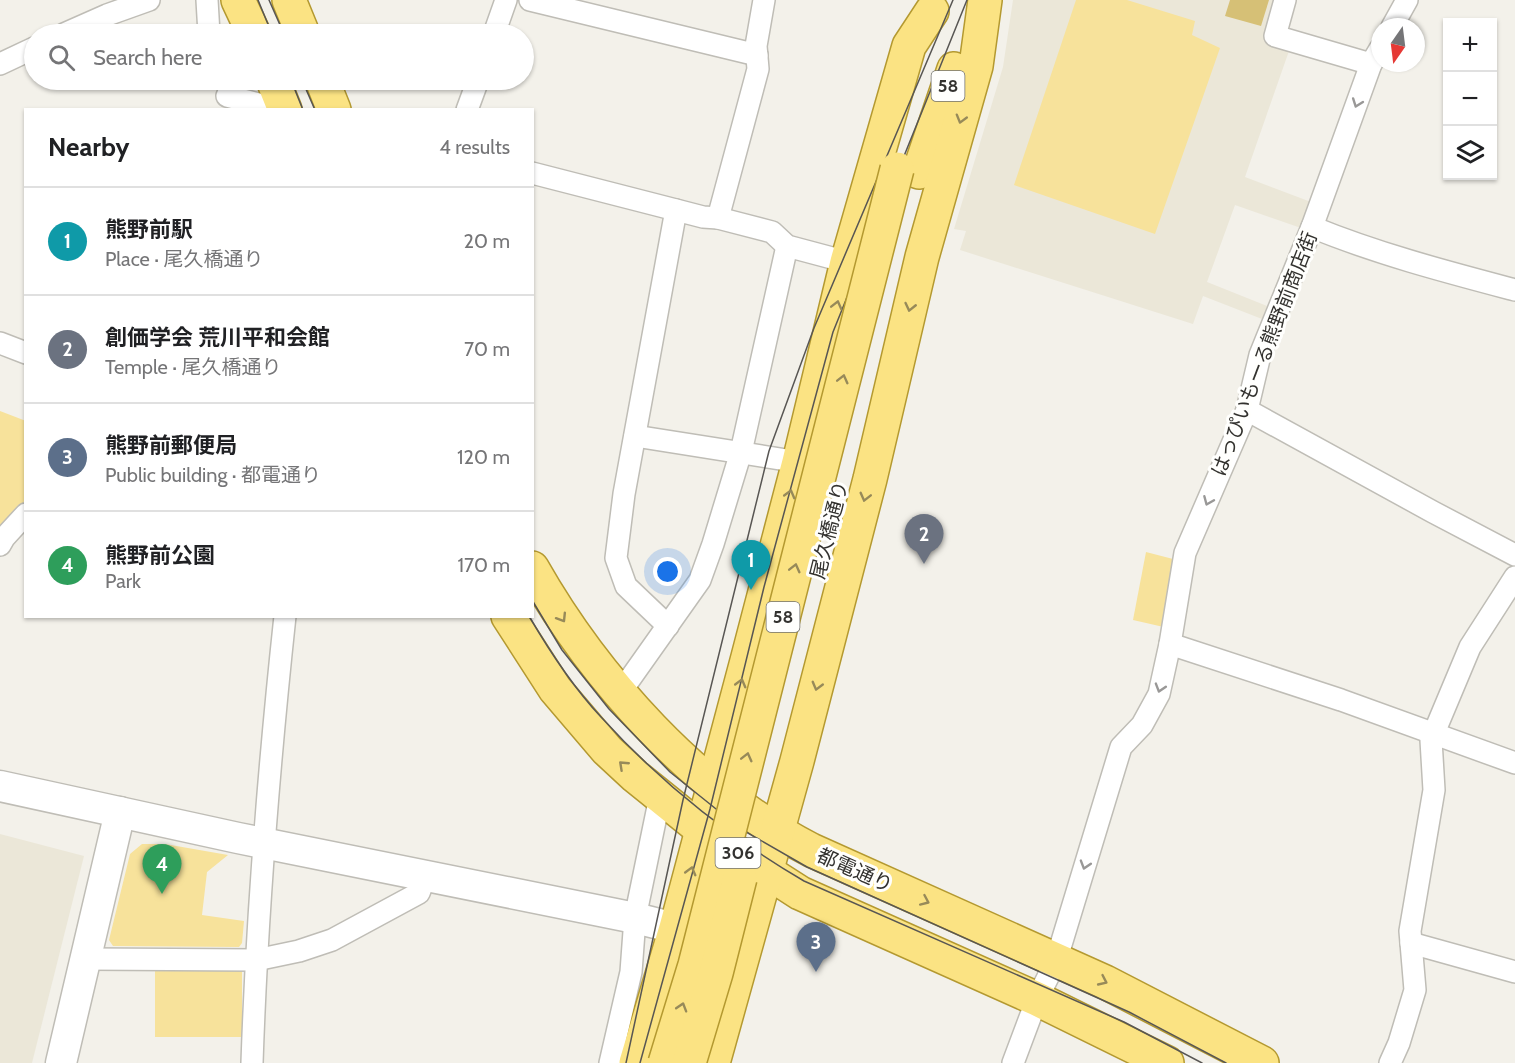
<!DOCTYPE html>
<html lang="en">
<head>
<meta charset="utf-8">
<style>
	:root { --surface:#fff; --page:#f2f2f2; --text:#202124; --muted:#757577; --line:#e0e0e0; --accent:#1a73e8 }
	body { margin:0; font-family:Cabin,"Noto Sans JP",sans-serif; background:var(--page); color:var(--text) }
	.controls { position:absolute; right:18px; top:18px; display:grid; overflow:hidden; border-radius:0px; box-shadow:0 2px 4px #0004 }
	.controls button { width:54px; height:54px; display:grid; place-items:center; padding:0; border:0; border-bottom:2px solid var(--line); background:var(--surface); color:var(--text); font:30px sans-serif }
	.compass { position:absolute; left:1371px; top:18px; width:54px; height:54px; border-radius:50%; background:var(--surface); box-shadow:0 2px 4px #0004; rotate:194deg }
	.you { position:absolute; left:668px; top:572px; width:21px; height:21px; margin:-15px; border:4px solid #fff; border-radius:50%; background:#1a73e8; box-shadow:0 0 0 9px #1a73e833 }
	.badge { display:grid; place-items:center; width:39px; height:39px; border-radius:50%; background:var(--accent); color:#fff; font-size:20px; font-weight:700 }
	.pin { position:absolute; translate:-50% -50px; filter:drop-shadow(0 2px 3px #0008) }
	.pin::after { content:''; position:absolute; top:32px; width:21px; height:18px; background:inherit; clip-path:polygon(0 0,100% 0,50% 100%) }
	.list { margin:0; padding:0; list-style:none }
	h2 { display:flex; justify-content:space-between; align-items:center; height:78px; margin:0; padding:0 24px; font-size:26px }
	h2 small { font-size:20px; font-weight:400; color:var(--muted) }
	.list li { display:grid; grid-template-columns:39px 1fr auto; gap:18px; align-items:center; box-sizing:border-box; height:108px; padding:0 24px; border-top:2px solid var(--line) }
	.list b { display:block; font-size:22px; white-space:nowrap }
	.list p { margin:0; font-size:20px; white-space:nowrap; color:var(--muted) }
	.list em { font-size:20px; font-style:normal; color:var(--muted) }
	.icon { flex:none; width:33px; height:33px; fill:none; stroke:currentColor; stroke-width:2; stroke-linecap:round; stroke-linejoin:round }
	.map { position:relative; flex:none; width:1515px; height:1063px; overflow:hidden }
	.search { position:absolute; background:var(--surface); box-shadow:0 2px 4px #0004; left:24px; top:24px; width:510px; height:66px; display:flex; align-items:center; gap:15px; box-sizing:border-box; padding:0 21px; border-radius:33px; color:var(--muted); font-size:22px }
	.panel { position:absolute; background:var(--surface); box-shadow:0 2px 4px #0004; left:24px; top:108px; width:510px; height:510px; border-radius:0px }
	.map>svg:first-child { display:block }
</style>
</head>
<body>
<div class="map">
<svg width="1515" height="1063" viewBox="0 0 1515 1063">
	<rect width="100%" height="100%" fill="#f3f1ea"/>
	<g fill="#ebe7d8">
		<polygon points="1013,0 1279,0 1290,48 1245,177 1311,202 1301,228 1235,205 1207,282 1267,306 1262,319 1203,296 1193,324 960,250 966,231 954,229 1003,67"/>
		<polygon points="0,834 84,856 32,1063 0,1063"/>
	</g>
	<g fill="#f7e29b">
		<polygon points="1076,0 1127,0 1195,21 1192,35 1220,48 1155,234 1014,185"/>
		<polygon points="0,411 26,421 25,500 12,521 0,530"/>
		<polygon points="1146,552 1173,559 1178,567 1168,628 1133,620"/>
		<polygon points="142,844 165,844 228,855 207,872 202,915 244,921 242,943 239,947 113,946 109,940 130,854"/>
		<rect x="155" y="970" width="87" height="67"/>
	</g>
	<polygon fill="#d6c076" points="1230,0 1269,0 1261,26 1225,16"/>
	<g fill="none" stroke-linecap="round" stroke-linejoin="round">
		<g stroke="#bfbdb6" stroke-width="24">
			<g id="street">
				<polyline points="207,0 209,34"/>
				<polyline points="530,0 757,55"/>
				<polyline points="1285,0 1275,36 1371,64"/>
				<polyline points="1392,27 1407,0"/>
				<polyline points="64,34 107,15 149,0"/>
				<polyline points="494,34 506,0"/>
				<polyline points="0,64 34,48"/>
				<polyline points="227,96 282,110"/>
				<polyline points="467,110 478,80"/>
				<polyline points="532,173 676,210 703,217 718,218 772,232 787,246 847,262"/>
				<polyline points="718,218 758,69 756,46 764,0"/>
				<path d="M 1312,227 C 1378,254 1447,272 1515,290"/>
				<polyline points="0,343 26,353"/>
				<polyline points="1247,410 1433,512 1515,555"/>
				<polyline points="635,436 799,462"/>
				<polyline points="0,545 4,538 26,514"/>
				<polyline points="668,626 626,586 616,558 624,494 676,210"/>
				<polyline points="1170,644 1341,700 1515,763"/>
				<polyline points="620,693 700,580 713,544 741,452 787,246"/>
				<polyline points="1411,943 1515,972"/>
				<polyline points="86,959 256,960 299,951 332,940 419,893 426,875"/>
				<path d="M 252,1063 C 257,914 269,765 285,616"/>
				<polyline points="610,1063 631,972 635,918 660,797"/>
				<polyline points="1013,1063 1037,999 1056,961 1121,747 1142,725 1159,694 1170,644 1185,553 1247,410 1260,355 1312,227 1371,64 1380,49"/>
				<polyline points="1390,1063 1399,1043 1415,990 1410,931 1434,790 1431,740 1470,647 1515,577"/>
			</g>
		</g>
		<g stroke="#bfbdb6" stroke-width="33">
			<g id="secondary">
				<polyline points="0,786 238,838 635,918 699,934"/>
				<polyline points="61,1063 120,812"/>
			</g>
		</g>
		<g stroke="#b49930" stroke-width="36">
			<g id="primary">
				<polyline points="238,0 254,34"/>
				<polyline points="289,0 303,34"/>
				<polyline points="273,80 285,110"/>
				<polyline points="322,80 334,110"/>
				<polyline points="919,172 954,69"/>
				<path d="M 532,568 C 595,679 696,791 811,850 L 1105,982 L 1262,1063"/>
				<polyline points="508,616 555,689 607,750 635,776 702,830 800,893 1037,999 1167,1063"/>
				<polyline points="636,1063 676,928 748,657 799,462 847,262 909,46 932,11"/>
				<polyline points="713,1063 797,761 870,479 922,257 976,66 985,0"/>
			</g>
		</g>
		<use href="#street" stroke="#fff" stroke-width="21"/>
		<use href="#secondary" stroke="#fff" stroke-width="30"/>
		<use href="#primary" stroke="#fbe383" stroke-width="33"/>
		<g stroke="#585653" stroke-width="1.5">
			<polyline points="258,0 272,34"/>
			<polyline points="269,0 284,34"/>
			<polyline points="291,80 303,110"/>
			<polyline points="302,80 315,110"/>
			<polyline points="532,600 562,650 609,709 670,772 741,829 807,867 1129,1012 1226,1063"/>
			<path d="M 529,616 C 550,652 573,687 601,717 C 660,782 729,837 804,881 L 1124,1022 L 1202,1063"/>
			<polyline points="626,1063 683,800 769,451 814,328 953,0"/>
			<polyline points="640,1063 710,809 764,587 833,332 967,0"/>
		</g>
		<g stroke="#b49930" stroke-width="36" stroke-linecap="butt">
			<g id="primary-bridge">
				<polyline points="665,1063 695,965 897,169"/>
				<polyline points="689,1063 716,973 740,878"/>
			</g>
		</g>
		<use href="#primary-bridge" stroke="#fbe383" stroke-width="33"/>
	</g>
	<defs><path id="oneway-chevron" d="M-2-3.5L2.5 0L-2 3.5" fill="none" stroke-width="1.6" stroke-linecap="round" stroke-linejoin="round" transform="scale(1.5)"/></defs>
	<g stroke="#999897">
		<use href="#oneway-chevron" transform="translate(1357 103) rotate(110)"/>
		<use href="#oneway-chevron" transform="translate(1208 501) rotate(113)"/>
		<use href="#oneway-chevron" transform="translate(1160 688) rotate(107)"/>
		<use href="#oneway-chevron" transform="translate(1085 865) rotate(107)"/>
	</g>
	<g stroke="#978a59">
		<use href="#oneway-chevron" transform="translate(961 119) rotate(106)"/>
		<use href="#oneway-chevron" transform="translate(837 305) rotate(-76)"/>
		<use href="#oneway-chevron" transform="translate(910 307) rotate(103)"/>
		<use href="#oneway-chevron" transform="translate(843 379) rotate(-76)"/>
		<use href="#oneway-chevron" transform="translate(790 494) rotate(-75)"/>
		<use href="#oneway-chevron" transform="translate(865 497) rotate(104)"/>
		<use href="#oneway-chevron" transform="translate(795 568) rotate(-76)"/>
		<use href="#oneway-chevron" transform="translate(562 618) rotate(58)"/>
		<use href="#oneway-chevron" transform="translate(741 683) rotate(-75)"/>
		<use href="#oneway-chevron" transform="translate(817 686) rotate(105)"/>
		<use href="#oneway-chevron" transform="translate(747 757) rotate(-76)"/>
		<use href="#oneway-chevron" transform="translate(623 765) rotate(-137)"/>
		<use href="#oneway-chevron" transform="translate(691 871) rotate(-75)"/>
		<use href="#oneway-chevron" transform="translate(925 901) rotate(24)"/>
		<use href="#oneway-chevron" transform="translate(1103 981) rotate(25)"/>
		<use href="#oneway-chevron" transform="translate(682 1007) rotate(-73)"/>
	</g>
	<g text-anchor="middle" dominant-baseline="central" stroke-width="6" stroke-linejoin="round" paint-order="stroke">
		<g fill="#fffffd" stroke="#70706d" stroke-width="1.5">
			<rect x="931.5" y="71" width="33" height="30" rx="4.5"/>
			<rect x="766.5" y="602" width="33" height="30" rx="4.5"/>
			<rect x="715.5" y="838" width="45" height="30" rx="4.5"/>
		</g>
		<g font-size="18" font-weight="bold" fill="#33322f">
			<text x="948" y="86">58</text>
			<text x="783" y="617">58</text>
			<text x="738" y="853">306</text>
		</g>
		<g font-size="20" fill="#33322f" stroke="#fffffd">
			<text transform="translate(1264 354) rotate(-69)">はっぴいもーる熊野前商店街</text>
			<text transform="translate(829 530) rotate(-76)">尾久橋通り</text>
			<text transform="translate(855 870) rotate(24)">都電通り</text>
		</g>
	</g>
</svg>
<div class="controls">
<button>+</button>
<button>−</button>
<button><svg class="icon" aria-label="layers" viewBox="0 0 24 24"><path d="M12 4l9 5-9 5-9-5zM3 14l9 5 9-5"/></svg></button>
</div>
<svg class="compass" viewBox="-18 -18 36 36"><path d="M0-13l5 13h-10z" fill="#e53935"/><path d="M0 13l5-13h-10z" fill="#757577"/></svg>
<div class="you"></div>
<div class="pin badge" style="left:751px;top:590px;background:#0f9aa8">1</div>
<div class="pin badge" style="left:924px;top:564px;background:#6b7280">2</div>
<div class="pin badge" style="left:816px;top:972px;background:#5c6f8a">3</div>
<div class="pin badge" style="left:162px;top:894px;background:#2e9e5b">4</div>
<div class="search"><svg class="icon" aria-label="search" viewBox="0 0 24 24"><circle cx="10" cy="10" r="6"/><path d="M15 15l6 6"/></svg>Search here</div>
<section class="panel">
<h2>Nearby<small>4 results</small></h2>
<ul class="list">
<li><span class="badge" style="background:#0f9aa8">1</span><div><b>熊野前駅</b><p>Place · 尾久橋通り</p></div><em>20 m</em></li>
<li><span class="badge" style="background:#6b7280">2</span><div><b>創価学会 荒川平和会館</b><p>Temple · 尾久橋通り</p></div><em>70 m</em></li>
<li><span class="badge" style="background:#5c6f8a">3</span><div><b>熊野前郵便局</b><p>Public building · 都電通り</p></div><em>120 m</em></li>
<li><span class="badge" style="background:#2e9e5b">4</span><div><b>熊野前公園</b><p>Park</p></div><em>170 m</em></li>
</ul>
</section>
</div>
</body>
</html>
